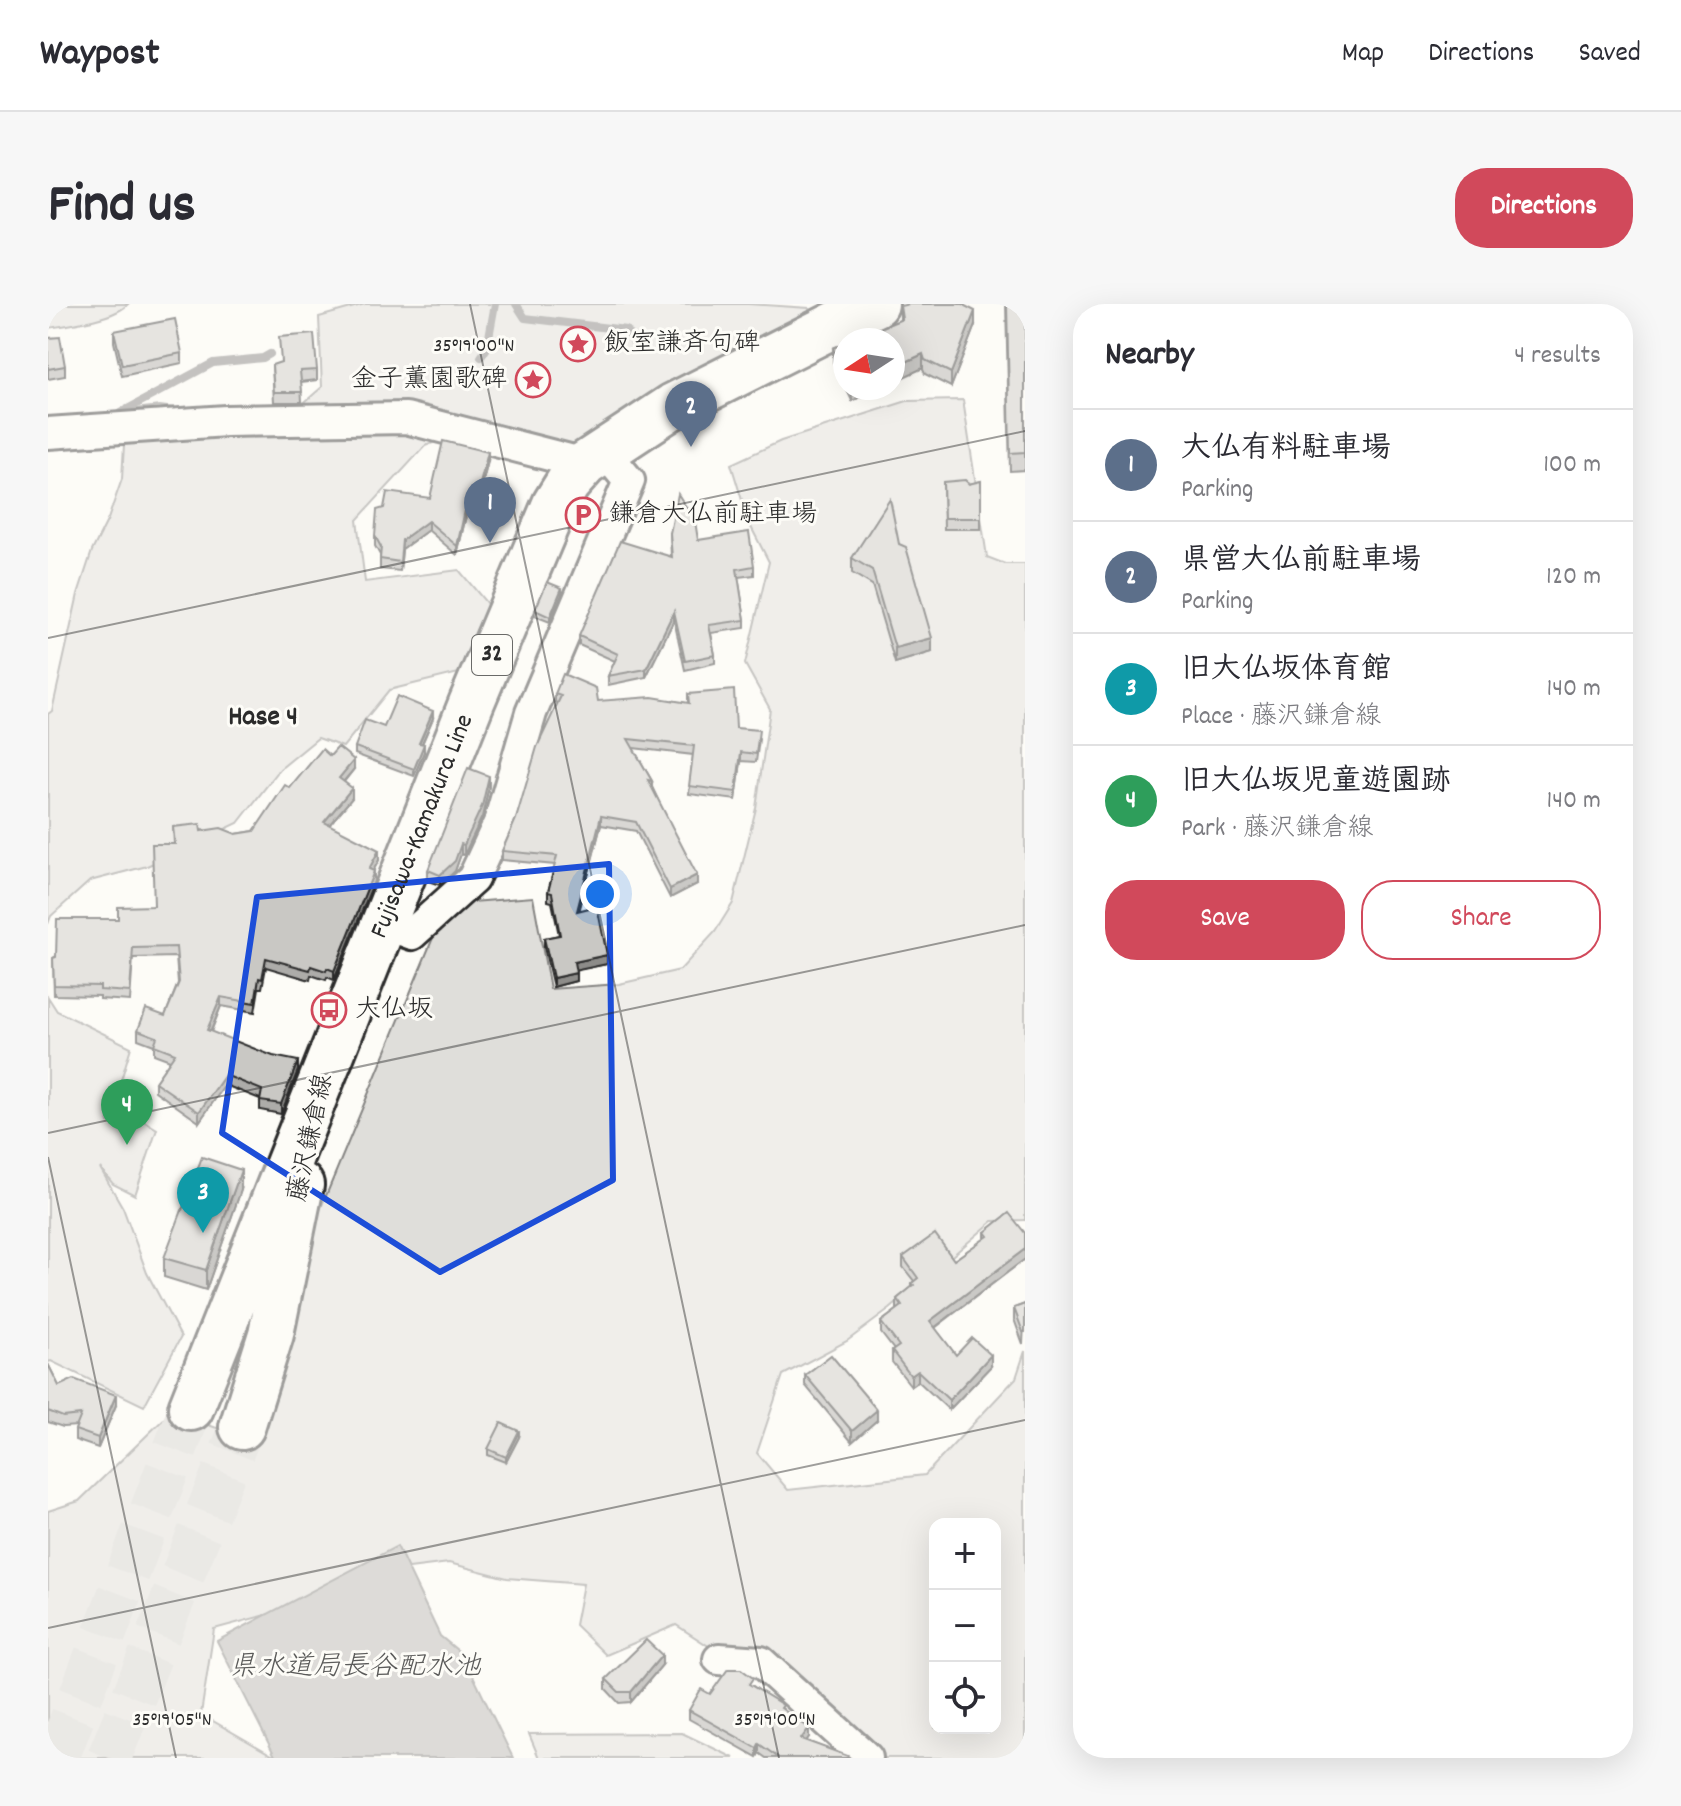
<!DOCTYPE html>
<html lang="en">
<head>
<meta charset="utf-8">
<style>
	:root { --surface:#fff; --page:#f7f7f7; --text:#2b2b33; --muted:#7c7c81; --line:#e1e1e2; --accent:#d1495b }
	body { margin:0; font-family:Dekko,"Klee One",sans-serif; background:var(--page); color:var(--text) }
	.controls { position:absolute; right:24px; bottom:24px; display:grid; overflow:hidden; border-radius:16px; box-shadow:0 8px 32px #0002 }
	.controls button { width:72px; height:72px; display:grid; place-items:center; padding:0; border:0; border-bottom:2px solid var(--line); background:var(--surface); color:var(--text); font:40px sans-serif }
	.compass { position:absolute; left:785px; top:24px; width:72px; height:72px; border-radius:50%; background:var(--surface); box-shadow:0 8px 32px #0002; rotate:258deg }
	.you { position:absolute; left:552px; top:590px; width:28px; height:28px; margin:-20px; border:6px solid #fff; border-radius:50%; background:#1a73e8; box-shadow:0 0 0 12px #1a73e833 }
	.badge { display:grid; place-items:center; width:52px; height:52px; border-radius:50%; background:var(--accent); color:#fff; font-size:26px; font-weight:700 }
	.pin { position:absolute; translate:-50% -66px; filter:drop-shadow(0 2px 4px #0008) }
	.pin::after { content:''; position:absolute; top:42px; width:28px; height:24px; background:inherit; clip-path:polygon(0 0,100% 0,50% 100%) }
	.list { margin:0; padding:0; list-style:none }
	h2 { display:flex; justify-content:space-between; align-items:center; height:104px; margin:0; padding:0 32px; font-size:34px }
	h2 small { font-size:26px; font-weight:400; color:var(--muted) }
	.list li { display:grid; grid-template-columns:52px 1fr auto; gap:24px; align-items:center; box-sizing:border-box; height:112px; padding:0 32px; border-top:2px solid var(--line) }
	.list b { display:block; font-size:30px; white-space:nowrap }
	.list p { margin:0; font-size:26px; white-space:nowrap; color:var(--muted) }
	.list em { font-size:26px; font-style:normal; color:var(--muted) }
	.actions { display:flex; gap:16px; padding:24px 32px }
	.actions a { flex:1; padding:18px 0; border:2px solid var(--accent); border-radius:32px; text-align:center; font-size:28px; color:var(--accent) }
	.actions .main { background:var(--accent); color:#fff }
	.icon { flex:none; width:44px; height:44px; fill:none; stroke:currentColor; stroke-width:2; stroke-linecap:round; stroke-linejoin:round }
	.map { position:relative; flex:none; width:977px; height:1454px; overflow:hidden; border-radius:32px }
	header { display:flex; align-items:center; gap:48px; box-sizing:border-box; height:112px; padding:0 40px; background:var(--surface); border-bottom:2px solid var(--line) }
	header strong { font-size:38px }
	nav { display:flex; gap:44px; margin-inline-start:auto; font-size:28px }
	.intro { display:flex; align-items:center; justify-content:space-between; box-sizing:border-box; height:192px; padding:0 48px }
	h1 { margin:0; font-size:56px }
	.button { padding:20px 36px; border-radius:32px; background:var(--accent); color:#fff; font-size:28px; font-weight:700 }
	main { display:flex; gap:48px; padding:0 48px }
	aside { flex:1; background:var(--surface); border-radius:32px; box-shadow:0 8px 32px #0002 }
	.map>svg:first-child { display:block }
</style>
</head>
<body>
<header>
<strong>Waypost</strong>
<nav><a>Map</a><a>Directions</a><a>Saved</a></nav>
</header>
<div class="intro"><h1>Find us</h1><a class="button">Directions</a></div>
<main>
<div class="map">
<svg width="977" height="1454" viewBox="0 0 977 1454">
	<rect width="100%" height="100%" fill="#fdfcf7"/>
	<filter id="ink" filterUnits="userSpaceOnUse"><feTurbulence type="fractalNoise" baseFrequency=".0125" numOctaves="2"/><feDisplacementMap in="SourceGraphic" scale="16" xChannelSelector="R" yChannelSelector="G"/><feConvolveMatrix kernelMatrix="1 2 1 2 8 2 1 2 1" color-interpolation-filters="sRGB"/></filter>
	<g filter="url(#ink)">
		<g fill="#dfdeda" stroke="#858482" stroke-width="2" fill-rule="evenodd">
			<path d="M 0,0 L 80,0 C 67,15 20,21 0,24 Z"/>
			<polygon points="317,0 700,0 761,4 761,21 531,142 421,125 377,142 309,216 317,278 411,266 440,301 415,368 341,386 295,443 270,434 232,465 190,519 99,562 42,577 3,612 0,620 0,410 4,407 30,290 44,247 60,215 74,175 78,106 112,102 142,106 188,135 235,117 274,83 271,13"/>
			<path d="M 915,96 L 939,253 L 957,260 L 977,260 L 977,916 L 945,917 L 842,1005 L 799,1037 L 735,1071 L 709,1149 L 740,1186 L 877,1171 L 968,1074 L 977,1047 L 977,1454 L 833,1454 L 628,1321 L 558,1351 L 527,1321 L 535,1280 L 459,1274 L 401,1259 L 337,1267 L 292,1291 L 166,1325 L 153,1410 L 229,1454 L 0,1454 L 0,1207 L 31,1197 L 123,1108 L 203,1136 L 265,923 L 399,600 L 485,593 L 502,685 L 571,680 L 632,666 L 667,628 L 685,599 L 708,504 L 722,405 L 697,360 L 721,258 L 701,219 L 683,160 L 733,137 L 859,97 ZM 887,1220 L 947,1220 L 947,1424 L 887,1424 Z"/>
			<polygon points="0,693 9,707 83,743 60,819 76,775 96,803 91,814 109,825 87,891 65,880 52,864 75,904 99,969 133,1033 96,1102 3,1057 0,1058"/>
			<polygon points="634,1429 686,1454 491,1454 481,1430"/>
		</g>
		<polygon fill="#b5b4b1" stroke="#7e7d7b" stroke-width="2" points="349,1242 392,1332 415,1351 465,1454 228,1454 169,1337"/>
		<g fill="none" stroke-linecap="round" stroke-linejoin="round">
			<g stroke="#7e7d7b" stroke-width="8">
				<polyline points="468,0 477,14 578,26 588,42"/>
				<polyline points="433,53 439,44 447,0"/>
				<polyline points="72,109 165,59 215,54 222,50"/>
			</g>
			<g stroke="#d3d2ce" stroke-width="44" stroke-dasharray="44 22" stroke-linecap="butt">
				<polyline points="9,1454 143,1104"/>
				<polyline points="61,1454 194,1123"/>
			</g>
			<g stroke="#2b2b2b" stroke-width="36">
				<g id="street">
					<polyline points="0,129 178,117 358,114 537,160"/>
					<polyline points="337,620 364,630 425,575 451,519 483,409 581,177 556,147"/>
					<polyline points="671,1355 713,1358 819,1454"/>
				</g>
			</g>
			<g stroke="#2b2b2b" stroke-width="50">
				<g id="primary">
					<path id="s1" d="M 143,1104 L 423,400 L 507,200 L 520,179 L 537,160 L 625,102 L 828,0"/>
					<polyline points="194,1123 223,1030 253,881"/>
				</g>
			</g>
			<use href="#street" stroke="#fdfcf7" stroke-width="30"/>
			<use href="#primary" stroke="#fdfcf7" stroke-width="44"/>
		</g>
		<g fill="#adaca9" stroke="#2b2b2b" stroke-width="2">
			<polygon points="958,0 977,0 977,166 962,167"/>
			<polygon points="852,2 927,21 903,83 877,70 852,16"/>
			<polygon points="66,27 134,49 134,59 74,72 66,38"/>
			<polygon points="0,34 17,62 17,72 0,75"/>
			<polygon points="797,39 797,83 785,58 785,44"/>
			<polygon points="224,61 269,66 269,76 253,78 254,98 226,98"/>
			<polygon points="798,84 832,84 804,97"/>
			<polygon points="440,157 428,205 420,203 409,251 380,226 354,245 352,267 332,265 332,251 327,242 327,232 382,194"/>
			<polygon points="933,177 933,225 896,225 895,178 921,180"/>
			<polygon points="622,229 650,236 706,262 706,271 690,273 697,316 697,324 663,329 667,351 667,359 637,366 626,316 598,373 560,381 560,372 567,357 531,341 531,332 623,253"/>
			<polygon points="851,240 884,348 847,359 824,281 804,269 804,254"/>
			<polygon points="514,290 502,318 487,312 487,306"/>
			<polygon points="507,390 550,397 640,399 640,390 688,424 711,435 708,458 693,457 688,496 641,490 645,451 585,444 604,477 604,483 649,580 622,594 588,527 553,521 531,606 559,660 528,666 528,677 505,683 496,643 496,634 511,631 504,598 500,597 500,588 507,561 454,556 454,547 468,515 509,399 507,398"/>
			<polygon points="385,414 374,440 376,448 366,472 307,450 307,443 336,423"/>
			<polygon points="282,452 306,465 296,478 304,494 281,521 331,556 325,567 326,577 286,676 279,673 278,676 263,671 262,676 218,663 214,684 211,684 207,708 173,702 163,728 250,766 233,810 212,806 212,795 177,781 151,818 107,787 107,778 122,756 106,750 106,741 90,735 90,726 117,712 130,679 128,653 85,654 82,697 52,695 52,692 6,691 5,654 70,615 106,602 126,540 125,523 188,530 206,527 242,484"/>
			<polygon points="441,482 434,513 416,551 413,550 407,567 392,581 380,577 380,566"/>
			<polygon points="193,886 158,986 116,973 116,954"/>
			<polygon points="937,928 977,929 977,955 887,1024 908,1051 943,1062 901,1106 870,1077 863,1082 844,1058 844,1047 846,1046 833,1029 833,1018 849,1006 849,995 864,983 864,979 866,977 855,963 855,953 906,956 937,935"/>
			<polygon points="977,1000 975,1040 966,1015 966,1004"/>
			<polygon points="0,1060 11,1082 68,1101 50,1144 27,1136 27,1126 29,1122 15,1123 0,1118"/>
			<polygon points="757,1071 829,1116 804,1138 757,1081"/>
			<polygon points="471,1133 458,1158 440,1151 440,1145"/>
			<polygon points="614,1361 583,1398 571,1399 558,1385 558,1375"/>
			<polygon points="705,1382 735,1405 761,1433 758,1437 802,1454 718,1454 711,1449 709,1453 641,1415 641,1406 662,1390"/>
		</g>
		<g fill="#8d8c89" stroke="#2b2b2b" stroke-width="2">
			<polygon points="927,7 927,21 903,83 903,69"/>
			<polygon points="875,50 875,64 845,78 845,64"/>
			<polygon points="804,84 832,84 804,97"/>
			<polygon points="440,148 440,157 428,205 428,196"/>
			<polygon points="420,193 420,203 409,251 409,242"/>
			<polygon points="380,217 380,226 354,245 352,267 354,236"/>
			<polygon points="514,284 514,290 502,318 502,313"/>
			<polygon points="626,307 626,316 598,373 598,365"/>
			<polygon points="884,334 884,348 847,359 847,344"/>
			<polygon points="385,407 385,414 371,446 371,439"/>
			<polygon points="376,440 376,448 366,472 366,465"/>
			<polygon points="693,448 693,457 688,496 688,488"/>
			<polygon points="306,456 306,465 291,483 291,474"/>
			<polygon points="441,472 441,482 434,513 416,551 416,541"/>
			<polygon points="304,484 304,494 276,527 276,518"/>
			<polygon points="553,512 553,521 529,616 529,607"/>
			<polygon points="413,540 413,550 407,567 392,581 392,571"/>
			<polygon points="331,546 331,556 321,574 321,565"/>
			<polygon points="326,567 326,577 286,676 286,667"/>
			<polygon points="649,571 649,580 622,594 622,585"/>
			<polygon points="559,651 559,660 526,667 526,658"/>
			<polygon points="528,669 528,677 505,683 505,674"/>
			<polygon points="173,693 173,702 159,736 159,726"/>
			<polygon points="250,757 250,766 233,810 233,800"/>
			<polygon points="177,771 177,781 151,818 151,808"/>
			<polygon points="193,866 193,886 158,986 158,966"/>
			<polygon points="977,945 977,955 882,1027 882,1017"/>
			<polygon points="943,1051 943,1062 901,1106 901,1096"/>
			<polygon points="870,1067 870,1077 863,1082 863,1072"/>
			<polygon points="68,1091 68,1101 50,1144 50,1134"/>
			<polygon points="829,1106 829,1116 804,1138 804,1127"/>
			<polygon points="471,1127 471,1133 458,1158 458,1153"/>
			<polygon points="614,1351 614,1361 583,1398 583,1388"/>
			<polygon points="761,1424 761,1433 753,1445 753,1435"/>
			<polygon points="711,1440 711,1449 709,1453 709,1444"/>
		</g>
		<g fill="#c9c8c4" stroke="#2b2b2b" stroke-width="2">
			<polygon points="861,0 916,0 917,2 927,7 903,69 877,56 875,50 845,64 845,36 803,36 854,15 852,2"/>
			<polygon points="959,0 977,0 977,148 962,149"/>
			<polygon points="127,15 134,49 74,61 66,27"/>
			<polygon points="266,30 269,66 252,67 254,88 226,88 224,61 233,58 231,33"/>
			<polygon points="12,33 17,62 0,65 0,34"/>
			<polygon points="797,39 797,69 785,44"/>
			<polygon points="395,137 440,148 428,196 420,193 409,242 380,217 354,236 352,258 332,255 333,243 327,232 329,206 336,204 339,188 382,194"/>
			<polygon points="917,176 921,180 933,177 933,214 896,214 895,178"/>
			<polygon points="630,190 647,217 650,236 701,228 706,262 689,265 697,316 661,321 667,351 637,357 626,307 598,365 560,372 570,350 531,332 572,237 624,253 622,229"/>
			<polygon points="842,195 851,240 858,243 884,334 847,344 824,266 804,254"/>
			<polygon points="499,278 514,284 502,313 487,306"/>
			<polygon points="515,370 548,384 550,397 604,393 641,399 640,390 686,386 688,424 711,426 708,450 693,448 688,488 641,482 646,442 580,435 604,477 600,476 649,571 622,585 588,518 553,512 529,607 549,602 559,651 526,658 528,669 505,674 496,634 512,631 504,589 500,588 509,552 454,547 468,515 489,443 513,392 507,390"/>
			<polygon points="349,392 385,407 371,439 376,440 366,465 307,443 317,416 336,423"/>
			<polygon points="290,443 306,456 291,474 304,484 276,518 331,546 321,565 326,567 286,667 279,664 278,667 263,662 262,666 218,654 214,675 211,674 207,699 173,693 159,726 225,752 250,757 233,800 212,797 214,786 177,771 151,808 107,778 127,749 106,741 109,733 90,726 98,705 117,712 131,678 128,643 85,644 82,688 52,686 52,682 6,681 5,654 8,653 9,615 70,615 70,603 106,602 104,540 127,540 125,523 152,520 153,527 173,524 188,530 206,527 237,481 242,484 274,445 282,452"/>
			<polygon points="420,464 441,472 434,502 416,541 413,540 407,557 392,571 380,566"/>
			<polygon points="154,853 193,866 158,966 116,954"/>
			<polygon points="961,909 977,929 977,945 882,1017 908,1051 924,1034 943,1051 901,1096 870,1067 863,1072 844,1047 851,1042 833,1018 854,1002 849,995 866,981 864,979 870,974 855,953 887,930 906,956 940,932 937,928"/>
			<polygon points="977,1000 977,1028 975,1028 966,1004"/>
			<polygon points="783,1051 829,1106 804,1127 757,1071"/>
			<polygon points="0,1060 11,1082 26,1075 68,1091 50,1134 27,1126 33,1111 15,1113 0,1107"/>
			<polygon points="453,1119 471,1127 458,1153 440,1145"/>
			<polygon points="598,1336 614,1351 583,1388 571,1388 558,1375"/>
			<polygon points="680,1365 693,1365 705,1374 701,1380 735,1401 733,1404 761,1424 753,1435 800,1452 802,1454 731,1454 711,1440 709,1444 641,1406 653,1385 662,1390"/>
		</g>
	</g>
	<path d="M0 0H977V1454H0ZM 561,560 L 565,876 L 392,968 L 174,829 L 209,593 Z" fill="#fdfcf7" fill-opacity=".55" fill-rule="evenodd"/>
	<path fill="none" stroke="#1d4ed8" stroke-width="6" stroke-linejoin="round" d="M 561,560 L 565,876 L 392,968 L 174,829 L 209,593 Z"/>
	<path fill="none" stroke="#2b2b2b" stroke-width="2" stroke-opacity="0.45" d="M 422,0 L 731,1454M 0,334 L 977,127M 0,829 L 977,621M 0,853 L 128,1454M 0,1324 L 977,1116"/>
	<defs>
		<g id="sight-ring" transform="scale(1.8)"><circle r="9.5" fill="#fdfcf7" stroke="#d1495b" stroke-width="1.5"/><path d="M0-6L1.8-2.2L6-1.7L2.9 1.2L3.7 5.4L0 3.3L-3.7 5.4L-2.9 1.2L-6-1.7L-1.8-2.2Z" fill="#d1495b"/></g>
		<g id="parking-ring" transform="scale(1.8)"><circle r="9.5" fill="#fdfcf7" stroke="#d1495b" stroke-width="1.5"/><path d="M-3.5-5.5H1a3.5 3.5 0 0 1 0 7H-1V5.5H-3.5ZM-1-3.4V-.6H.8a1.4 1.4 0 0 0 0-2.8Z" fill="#d1495b"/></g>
		<g id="bus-ring" transform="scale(1.8)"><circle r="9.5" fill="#fdfcf7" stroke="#d1495b" stroke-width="1.5"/><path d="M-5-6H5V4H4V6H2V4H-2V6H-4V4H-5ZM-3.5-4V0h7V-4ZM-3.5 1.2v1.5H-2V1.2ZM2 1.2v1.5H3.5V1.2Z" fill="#d1495b"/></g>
	</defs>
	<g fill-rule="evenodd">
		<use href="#sight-ring" x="530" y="40"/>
		<use href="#sight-ring" x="485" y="76"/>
		<use href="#parking-ring" x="535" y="211"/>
		<use href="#bus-ring" x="281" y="706"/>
	</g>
	<g text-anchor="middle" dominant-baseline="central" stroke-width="6" stroke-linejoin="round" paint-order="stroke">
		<rect fill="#fdfcf7" stroke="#6a6a68" stroke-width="2" x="424" y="331" width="40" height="40" rx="6"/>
		<g font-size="24" font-weight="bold" fill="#2b2b2b">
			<text x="444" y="351">32</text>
		</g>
		<g font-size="26" fill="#2b2b2b" stroke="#fdfcf7" text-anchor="start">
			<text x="556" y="40">飯室謙斉句碑</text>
			<text x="459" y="76" text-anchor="end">金子薫園歌碑</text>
			<text x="561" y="211">鎌倉大仏前駐車場</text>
			<text x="307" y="706">大仏坂</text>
		</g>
		<g font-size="26" fill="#2b2b2b" stroke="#fdfcf7">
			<text stroke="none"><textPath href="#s1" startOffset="626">Fujisawa-Kamakura Line</textPath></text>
			<text transform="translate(264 834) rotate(-78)">藤沢鎌倉線</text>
		</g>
		<g font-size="28" font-weight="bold" fill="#2b2b2b" stroke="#fdfcf7">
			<text x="215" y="415">Hase 4</text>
		</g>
		<g font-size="28" font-style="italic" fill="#5b5b5a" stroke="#fdfcf7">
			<text x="307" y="1365">県水道局長谷配水池</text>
		</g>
	</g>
	<g font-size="20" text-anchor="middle" fill="#2b2b2b" stroke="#fdfcf7" stroke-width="6" stroke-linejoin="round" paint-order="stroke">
		<text x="426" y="47">35°19'00"N</text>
		<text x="124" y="1421">35°19'05"N</text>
		<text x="727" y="1421">35°19'00"N</text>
	</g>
</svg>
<div class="controls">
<button>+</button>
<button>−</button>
<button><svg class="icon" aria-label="locate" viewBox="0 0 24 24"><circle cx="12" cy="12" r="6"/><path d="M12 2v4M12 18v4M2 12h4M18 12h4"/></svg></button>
</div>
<svg class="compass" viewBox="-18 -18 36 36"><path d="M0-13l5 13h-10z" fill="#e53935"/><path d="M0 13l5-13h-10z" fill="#7c7c81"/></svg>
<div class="you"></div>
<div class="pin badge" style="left:442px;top:239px;background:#5c6f8a">1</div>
<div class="pin badge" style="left:643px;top:143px;background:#5c6f8a">2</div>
<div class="pin badge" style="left:155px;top:929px;background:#0f9aa8">3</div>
<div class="pin badge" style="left:79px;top:841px;background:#2e9e5b">4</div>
</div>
<aside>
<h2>Nearby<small>4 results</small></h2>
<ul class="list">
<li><span class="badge" style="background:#5c6f8a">1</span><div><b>大仏有料駐車場</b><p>Parking</p></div><em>100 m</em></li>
<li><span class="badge" style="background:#5c6f8a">2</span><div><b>県営大仏前駐車場</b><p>Parking</p></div><em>120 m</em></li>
<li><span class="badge" style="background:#0f9aa8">3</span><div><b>旧大仏坂体育館</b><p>Place · 藤沢鎌倉線</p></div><em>140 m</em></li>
<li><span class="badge" style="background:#2e9e5b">4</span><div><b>旧大仏坂児童遊園跡</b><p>Park · 藤沢鎌倉線</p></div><em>140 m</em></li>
</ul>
<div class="actions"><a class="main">Save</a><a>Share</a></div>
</aside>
</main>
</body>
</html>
